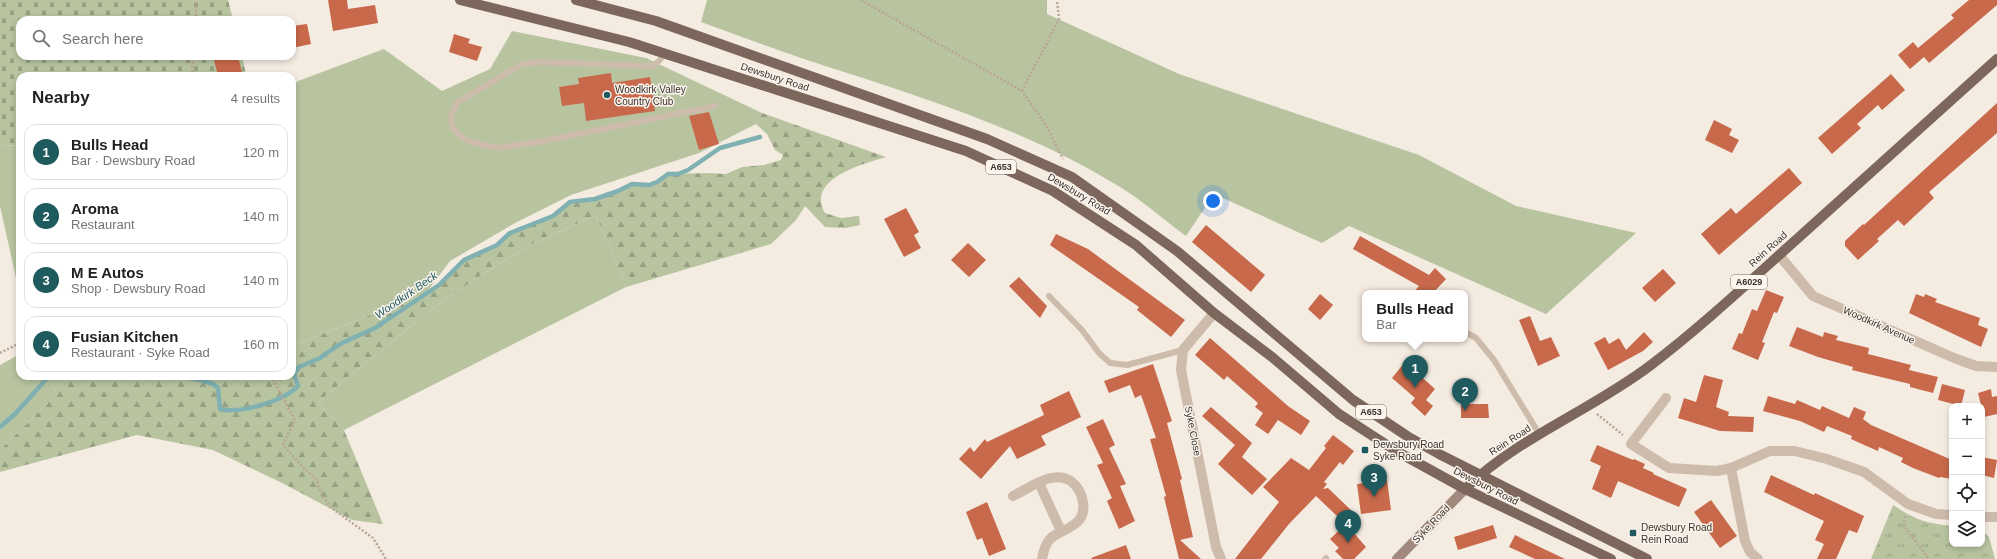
<!DOCTYPE html>
<html lang="en">
<head>
<meta charset="utf-8">
<style>
	:root { --surface:#fff; --page:#f6f6f6; --text:#202124; --muted:#757577; --line:#e0e0e0; --accent:#1f5a5e }
	body { margin:0; font-family:Arial,sans-serif; background:var(--page); color:var(--text) }
	.controls { position:absolute; right:12px; bottom:12px; display:grid; overflow:hidden; border-radius:8px; box-shadow:0 2px 6px #0003 }
	.controls button { width:36px; height:36px; display:grid; place-items:center; padding:0; border:0; border-bottom:1px solid var(--line); background:var(--surface); color:var(--text); font:20px sans-serif }
	.you { position:absolute; left:1213px; top:201px; width:14px; height:14px; margin:-10px; border:3px solid #fff; border-radius:50%; background:#1a73e8; box-shadow:0 0 0 6px #1a73e833 }
	.badge { display:grid; place-items:center; width:26px; height:26px; border-radius:50%; background:var(--accent); color:#fff; font-size:13px; font-weight:700 }
	.pin { position:absolute; translate:-50% -33px; filter:drop-shadow(0 1px 2px #0008) }
	.pin::after { content:''; position:absolute; top:21px; width:14px; height:12px; background:inherit; clip-path:polygon(0 0,100% 0,50% 100%) }
	.popup { position:absolute; left:1362px; top:290px; width:106px; height:52px; box-sizing:border-box; display:grid; place-content:center; border-radius:8px; background:var(--surface); filter:drop-shadow(0 1px 3px #0005); font-size:13px; white-space:nowrap; color:var(--muted) }
	.popup b { font-size:15px; color:var(--text) }
	.popup::after { content:''; position:absolute; left:50%; top:100%; margin-left:-8px; border:8px solid transparent; border-top-color:var(--surface) }
	.list { margin:0; padding:0; list-style:none }
	h2 { display:flex; justify-content:space-between; align-items:center; height:52px; margin:0; padding:0 16px; font-size:17px }
	h2 small { font-size:13px; font-weight:400; color:var(--muted) }
	.list li { display:grid; grid-template-columns:26px 1fr auto; gap:12px; align-items:center; box-sizing:border-box; height:56px; margin:0 8px 8px; padding:0 8px; border:1px solid var(--line); border-radius:12px }
	.list b { display:block; font-size:15px; white-space:nowrap }
	.list p { margin:0; font-size:13px; white-space:nowrap; color:var(--muted) }
	.list em { font-size:13px; font-style:normal; color:var(--muted) }
	.icon { flex:none; width:22px; height:22px; fill:none; stroke:currentColor; stroke-width:2; stroke-linecap:round; stroke-linejoin:round }
	.map { position:relative; flex:none; width:1997px; height:559px; overflow:hidden }
	.search { position:absolute; background:var(--surface); box-shadow:0 2px 6px #0003; left:16px; top:16px; width:280px; height:44px; display:flex; align-items:center; gap:10px; box-sizing:border-box; padding:0 14px; border-radius:12px; color:var(--muted); font-size:15px }
	.panel { position:absolute; background:var(--surface); box-shadow:0 2px 6px #0003; left:16px; top:72px; width:280px; height:308px; border-radius:12px }
	.map>svg:first-child { display:block }
</style>
</head>
<body>
<div class="map">
<svg width="1997" height="559" viewBox="0 0 1997 559">
	<defs>
		<pattern id="forest-firs" width="22" height="20" patternUnits="userSpaceOnUse"><rect width="22" height="20" fill="#b8c4a0"/><path d="M5 1l3.5 6h-7zM16 11l3.5 6h-7z" fill="#97a083"/></pattern>
		<pattern id="cemetery-stones" width="16" height="16" patternUnits="userSpaceOnUse"><rect width="16" height="16" fill="#b8c4a0"/><path d="M2 7V4a2 2 0 0 1 4 0v3zM10 15v-3a2 2 0 0 1 4 0v3z" fill="#97a083"/></pattern>
		<pattern id="park-tufts" width="24" height="20" patternUnits="userSpaceOnUse"><rect width="24" height="20" fill="#b8c4a0"/><path d="M3 7l-1-3M5 7V3M7 7l1-3M15 17l-1-3M17 17v-4M19 17l1-3" fill="none" stroke="#97a083"/></pattern>
	</defs>
	<rect width="100%" height="100%" fill="#f4ebe1"/>
	<g fill="#b8c4a0">
		<path d="M 707,0 L 1047,0 L 1047,14 L 1179,74 L 1419,155 L 1516,206 L 1636,233 L 1546,314 L 1349,226 L 1322,243 L 1214,194 L 1186,236 C 1164,220 1143,201 1120,187 C 1022,127 915,95 807,60 C 772,48 736,35 701,22 Z"/>
		<polygon points="512,31 646,58 762,113 756,124 699,153 571,195 515,223 450,261 426,293 292,346 292,86 298,81 384,49 442,91 490,69"/>
		<polygon points="20,145 20,296 0,206 0,146"/>
		<polygon points="596,215 626,287 344,430 318,402 432,309 480,276 530,245"/>
		<polygon points="20,354 20,376 48,376 57,394 0,450 0,365"/>
	</g>
	<path fill="url(#forest-firs)" d="M 762,113 L 886,157 C 863,164 805,179 825,213 L 841,218 L 859,216 L 860,225 L 846,228 L 825,227 L 805,206 L 796,220 L 771,244 L 626,287 L 596,215 L 530,245 L 480,276 L 432,309 L 318,402 L 344,430 L 383,524 L 352,520 L 282,483 L 213,450 L 137,435 L 0,472 L 0,450 L 57,394 L 48,376 L 292,376 L 292,346 L 426,293 L 439,285 L 464,260 L 497,245 L 510,233 L 553,216 L 570,202 L 595,199 L 618,191 L 632,184 L 649,185 L 657,182 L 668,174 L 709,173 L 726,174 L 742,167 L 764,165 L 781,160 L 783,155 L 775,150 L 767,134 L 756,124 Z"/>
	<polygon fill="url(#cemetery-stones)" points="0,0 228,0 233,20 20,20 20,56 242,56 246,74 258,76 20,76 20,145 0,146"/>
	<path fill="url(#park-tufts)" d="M 1893,505 C 1916,520 1924,523 1952,526 L 1952,544 L 1982,544 L 1982,530 L 1989,537 L 1995,559 L 1871,559 Z"/>
	<g fill="none" stroke-linecap="round" stroke-linejoin="round">
		<g stroke="#7fb0b2" stroke-width="4.5">
			<polyline points="153,376 158,378 164,376"/>
			<path d="M 178,376 L 200,380 L 213,384 L 218,388 L 220,409 C 240,414 284,401 298,386 L 294,374 L 299,367 L 320,358 L 340,344 L 375,328 L 439,285 L 464,260 L 497,245 L 510,233 L 553,216 L 570,202 L 595,199 L 618,191 L 632,184 L 649,185 L 657,182 L 668,174 L 678,174 L 688,170 L 720,148 L 760,137"/>
			<polyline points="0,427 15,414 49,376"/>
		</g>
	</g>
	<g fill="#c8694b">
		<polygon points="328,0 347,0 348,9 375,5 378,23 333,31"/>
		<polygon points="1969,0 1997,0 1997,5 1929,63 1924,57 1910,69 1898,55 1913,42 1918,48 1954,18 1951,15"/>
		<polygon points="307,24 311,44 292,48 292,26"/>
		<polygon points="454,34 470,39 468,43 482,47 477,61 449,52"/>
		<polygon points="213,56 238,56 243,76 218,76"/>
		<polygon points="611,73 612,83 650,77 655,111 586,121 584,103 562,106 559,87 579,84 578,78"/>
		<polygon points="1891,74 1905,90 1882,110 1878,105 1857,124 1861,128 1832,154 1818,138"/>
		<polygon points="1997,103 1997,133 1929,192 1934,198 1904,226 1898,220 1877,239 1879,241 1858,260 1845,246 1845,241 1863,224 1864,225"/>
		<polygon points="709,112 719,144 699,150 689,116"/>
		<polygon points="1714,120 1732,129 1729,135 1739,140 1732,153 1705,140"/>
		<polygon points="1789,168 1802,183 1719,255 1701,234 1731,208 1736,214"/>
		<polygon points="906,208 919,232 914,235 921,248 904,257 884,219"/>
		<polygon points="1206,225 1265,275 1251,292 1192,242"/>
		<polygon points="1056,234 1088,249 1185,320 1171,337 1137,310 1139,307 1050,245"/>
		<polygon points="1360,236 1429,275 1435,268 1446,279 1433,293 1413,293 1419,286 1353,249"/>
		<polygon points="968,243 986,260 969,277 951,260"/>
		<polygon points="1663,269 1676,283 1655,302 1642,288"/>
		<polygon points="1019,277 1047,306 1040,318 1009,286"/>
		<polygon points="1766,290 1784,297 1777,313 1774,312 1762,342 1765,343 1758,360 1732,349 1739,333 1742,334 1752,309 1757,311"/>
		<polygon points="1320,294 1333,305 1320,320 1308,309"/>
		<polygon points="1916,294 1924,297 1925,294 1937,299 1935,302 1980,318 1978,325 1988,329 1981,347 1909,313"/>
		<polygon points="1530,316 1540,341 1551,337 1560,356 1538,366 1519,320"/>
		<polygon points="1797,327 1823,337 1824,332 1838,336 1836,340 1869,348 1868,354 1911,365 1909,370 1938,377 1933,393 1910,387 1910,384 1852,370 1853,367 1818,357 1789,346"/>
		<polygon points="1644,332 1653,342 1643,351 1608,370 1594,343 1605,337 1609,344 1619,338 1626,350"/>
		<polygon points="1210,338 1288,406 1310,421 1301,435 1278,420 1268,434 1255,425 1263,413 1255,407 1258,403 1227,376 1224,380 1195,355"/>
		<polygon points="1405,362 1435,389 1426,400 1433,406 1425,416 1411,403 1415,398 1392,378"/>
		<polygon points="1153,364 1172,421 1167,423 1182,479 1180,480 1193,537 1180,540 1201,559 1179,559 1164,497 1166,496 1150,439 1156,438 1141,395 1135,398 1130,385 1109,393 1104,381"/>
		<polygon points="1704,375 1723,380 1716,407 1729,412 1728,416 1754,417 1753,432 1720,431 1678,418 1684,398 1696,402"/>
		<polygon points="1942,384 1965,390 1961,406 1938,400"/>
		<polygon points="1991,389 1992,397 1997,396 1997,414 1984,417 1978,393"/>
		<polygon points="1069,391 1081,417 1041,436 1046,445 1017,459 1010,446 981,479 959,459 970,447 974,452 985,439 987,442 1044,415 1040,405"/>
		<polygon points="1768,396 1795,404 1797,400 1820,410 1822,406 1849,418 1854,407 1866,412 1863,419 1871,425 1952,460 1952,479 1940,477 1939,478 1913,468 1901,462 1903,458 1879,447 1878,451 1862,444 1851,439 1852,436 1827,426 1824,432 1800,421 1763,411"/>
		<polygon points="1461,404 1488,404 1489,418 1461,418"/>
		<polygon points="1211,407 1252,443 1242,457 1267,479 1252,495 1218,464 1235,445 1202,416"/>
		<polygon points="1103,419 1115,445 1109,448 1126,484 1120,486 1135,521 1119,529 1107,501 1112,498 1097,465 1103,463 1086,427"/>
		<polygon points="1333,435 1354,451 1343,465 1340,462 1324,482 1327,484 1323,489 1328,488 1356,515 1338,517 1316,496 1289,524 1261,559 1235,559 1279,502 1263,487 1291,458 1309,470 1326,448 1324,446"/>
		<polygon points="1597,445 1633,460 1634,459 1645,464 1643,468 1654,473 1653,474 1687,489 1679,507 1618,481 1611,498 1592,489 1601,466 1590,461"/>
		<polygon points="1982,457 1997,460 1994,478 1982,475"/>
		<polygon points="1771,475 1814,495 1815,493 1864,516 1857,533 1849,530 1836,559 1817,559 1824,544 1815,540 1824,521 1764,492"/>
		<polygon points="1387,480 1391,510 1361,514 1357,484"/>
		<polygon points="1711,500 1737,536 1720,548 1694,512"/>
		<polygon points="987,502 1006,549 989,556 982,538 977,540 966,512"/>
		<polygon points="1346,524 1366,547 1354,559 1343,559 1335,551 1339,548 1330,539"/>
		<polygon points="1493,525 1497,538 1458,550 1454,537"/>
		<polygon points="1515,535 1523,539 1565,559 1535,559 1509,547"/>
		<polygon points="1126,545 1131,559 1092,559 1091,558"/>
	</g>
	<g fill="none" stroke-linecap="round" stroke-linejoin="round">
		<g stroke="#b9a596" stroke-width="2.5" stroke-dasharray="2 2" stroke-linecap="butt">
			<polyline points="861,0 1022,91 1046,125 1063,159"/>
			<polyline points="196,20 196,0"/>
			<polyline points="192,76 193,56"/>
			<polyline points="1022,91 1059,19 1057,0"/>
			<polyline points="0,353 20,343"/>
			<polyline points="271,376 295,420 283,445 302,466 316,479 320,491 330,507 373,538 386,559"/>
			<polyline points="1597,414 1623,435"/>
			<polyline points="1905,516 1904,526 1929,559"/>
		</g>
		<g stroke="#cdbbac" stroke-width="6">
			<polyline points="665,53 659,61 653,66 538,62 522,64 458,102 451,114 452,127 463,138 471,142 497,148 539,142 715,106"/>
			<polyline points="1049,296 1082,330 1099,353 1110,363 1127,365 1183,350"/>
			<polyline points="1465,332 1476,338 1494,360 1540,435"/>
			<polyline points="1325,559 1326,558"/>
		</g>
		<g stroke="#cdbbac" stroke-width="10">
			<polyline points="1779,255 1813,296 1954,358 1976,366 1997,367"/>
			<polyline points="1214,313 1183,350 1181,370 1216,547 1221,559"/>
			<polyline points="1666,398 1631,444 1669,468 1717,471 1731,468 1770,451 1795,451 1827,459 1864,472 1908,504 1936,514 1952,515"/>
			<polyline points="1731,468 1745,541 1750,552 1758,559"/>
			<polyline points="1039,483 1061,531"/>
			<path d="M 1013,496 C 1030,488 1054,468 1072,482 C 1083,491 1089,513 1076,523 C 1059,537 1047,530 1042,559"/>
			<polyline points="1982,517 1997,517"/>
		</g>
		<polyline stroke="#a18a7d" stroke-width="10" points="1397,559 1465,489"/>
		<g stroke="#7d675c" stroke-width="10">
			<polyline points="460,0 629,42 966,151 1053,191 1136,245 1214,313 1272,357 1339,414 1396,451 1465,489 1611,559"/>
			<polyline points="576,0 656,21 987,139 1072,177 1177,251 1353,400 1407,436 1439,454 1647,559"/>
			<path d="M 1465,489 C 1517,438 1592,410 1651,365 C 1702,326 1749,282 1797,239 C 1864,179 1930,119 1997,59"/>
		</g>
	</g>
	<g fill="#1f5a5e" stroke="#fbf5ee" stroke-width="1.5">
		<circle cx="607" cy="95" r="4"/>
		<rect x="1361" y="446" width="8" height="8" rx="2"/>
		<rect x="1629" y="529" width="8" height="8" rx="2"/>
	</g>
	<g text-anchor="middle" dominant-baseline="central" stroke-width="3" stroke-linejoin="round" paint-order="stroke">
		<g fill="#fbf5ee" stroke="#756b66" stroke-width="1">
			<rect x="986" y="160" width="30" height="14" rx="3"/>
			<rect x="1731" y="275" width="36" height="14" rx="3"/>
			<rect x="1356" y="405" width="30" height="14" rx="3"/>
		</g>
		<g font-size="9" font-weight="bold" fill="#3b302b">
			<text x="1001" y="167">A653</text>
			<text x="1749" y="282">A6029</text>
			<text x="1371" y="412">A653</text>
		</g>
		<g font-size="10" fill="#3b302b" stroke="#fbf5ee">
			<text transform="translate(775 77) rotate(18)">Dewsbury Road</text>
			<text transform="translate(1079 194) rotate(31)">Dewsbury Road</text>
			<text transform="translate(1768 249) rotate(-42)">Rein Road</text>
			<text transform="translate(1879 325) rotate(24)">Woodkirk Avenue</text>
			<text transform="translate(1193 431) rotate(79)">Syke Close</text>
			<text transform="translate(1510 440) rotate(-33)">Rein Road</text>
			<text transform="translate(1486 486) rotate(27)">Dewsbury Road</text>
			<text transform="translate(1431 524) rotate(-46)">Syke Road</text>
		</g>
		<g font-size="10" fill="#3b302b" stroke="#fbf5ee" text-anchor="start">
			<text x="615" y="89">Woodkirk Valley<tspan x="615" dy="12">Country Club</tspan></text>
			<text x="1373" y="444">Dewsbury Road<tspan x="1373" dy="12">Syke Road</tspan></text>
			<text x="1641" y="527">Dewsbury Road<tspan x="1641" dy="12">Rein Road</tspan></text>
		</g>
		<g font-size="11" font-style="italic" fill="#1f5a5e" stroke="#fbf5ee">
			<text transform="translate(406 295) rotate(-35)">Woodkirk Beck</text>
		</g>
	</g>
</svg>
<div class="controls">
<button>+</button>
<button>−</button>
<button><svg class="icon" aria-label="locate" viewBox="0 0 24 24"><circle cx="12" cy="12" r="6"/><path d="M12 2v4M12 18v4M2 12h4M18 12h4"/></svg></button>
<button><svg class="icon" aria-label="layers" viewBox="0 0 24 24"><path d="M12 4l9 5-9 5-9-5zM3 14l9 5 9-5"/></svg></button>
</div>
<div class="you"></div>
<div class="pin badge" style="left:1415px;top:388px">1</div>
<div class="popup"><b>Bulls Head</b>Bar</div>
<div class="pin badge" style="left:1465px;top:411px">2</div>
<div class="pin badge" style="left:1374px;top:497px">3</div>
<div class="pin badge" style="left:1348px;top:543px">4</div>
<div class="search"><svg class="icon" aria-label="search" viewBox="0 0 24 24"><circle cx="10" cy="10" r="6"/><path d="M15 15l6 6"/></svg>Search here</div>
<section class="panel">
<h2>Nearby<small>4 results</small></h2>
<ul class="list">
<li><span class="badge">1</span><div><b>Bulls Head</b><p>Bar · Dewsbury Road</p></div><em>120 m</em></li>
<li><span class="badge">2</span><div><b>Aroma</b><p>Restaurant</p></div><em>140 m</em></li>
<li><span class="badge">3</span><div><b>M E Autos</b><p>Shop · Dewsbury Road</p></div><em>140 m</em></li>
<li><span class="badge">4</span><div><b>Fusian Kitchen</b><p>Restaurant · Syke Road</p></div><em>160 m</em></li>
</ul>
</section>
</div>
</body>
</html>
